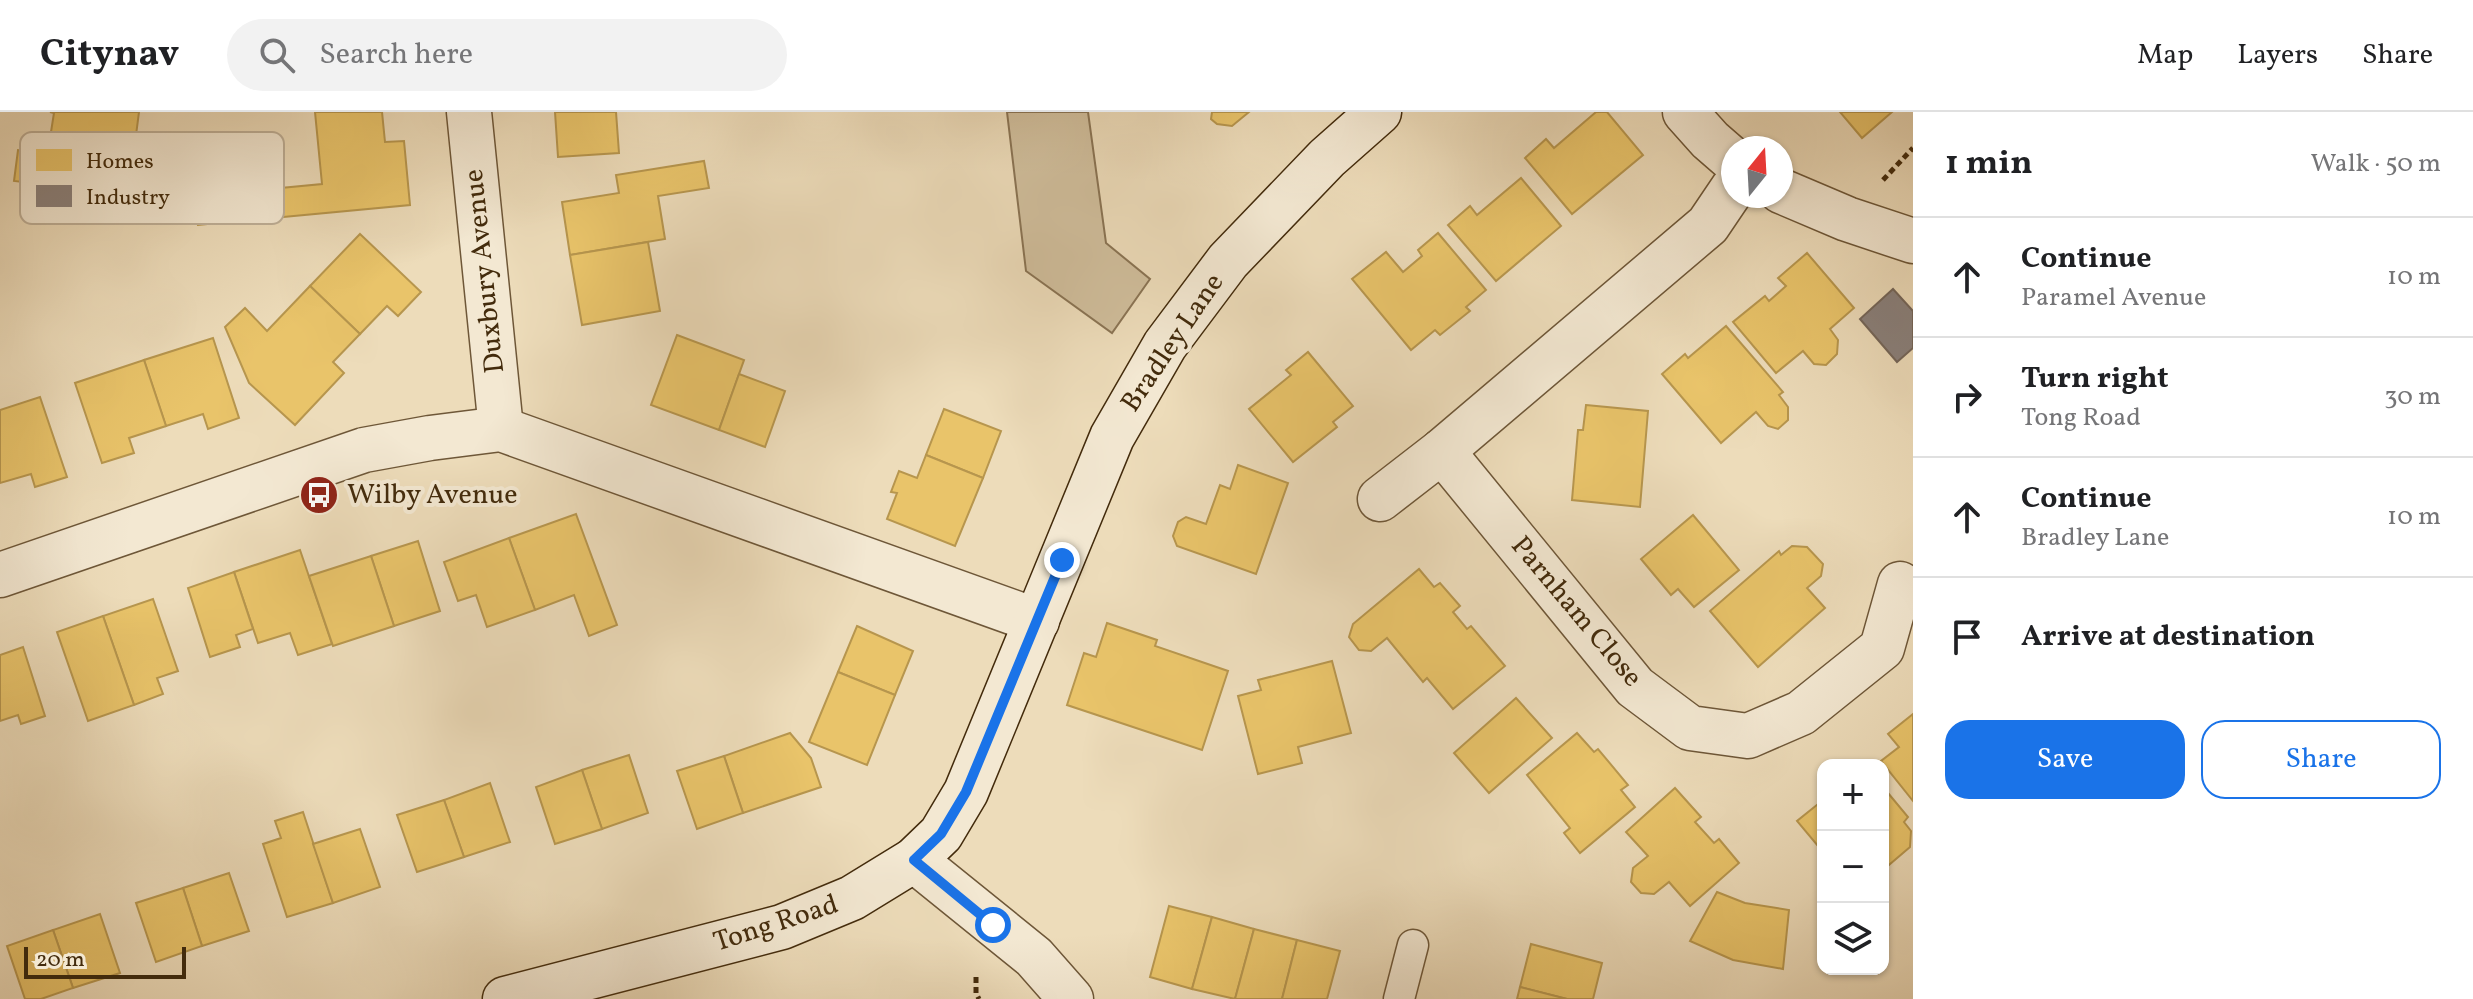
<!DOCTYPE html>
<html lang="en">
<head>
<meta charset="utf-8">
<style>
	:root { --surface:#fff; --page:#f2f2f2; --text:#202124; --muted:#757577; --line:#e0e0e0; --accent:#1a73e8 }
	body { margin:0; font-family:Vollkorn,serif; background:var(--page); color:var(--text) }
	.controls { position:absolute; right:24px; bottom:24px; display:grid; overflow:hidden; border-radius:16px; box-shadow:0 2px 6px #0004 }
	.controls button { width:72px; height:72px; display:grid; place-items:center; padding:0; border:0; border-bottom:2px solid var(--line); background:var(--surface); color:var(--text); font:40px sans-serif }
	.compass { position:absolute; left:1721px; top:24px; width:72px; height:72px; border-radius:50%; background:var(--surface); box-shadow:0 2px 6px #0004; rotate:18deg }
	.scale { position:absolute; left:24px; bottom:20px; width:162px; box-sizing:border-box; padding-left:8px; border:4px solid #432b0c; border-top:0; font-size:22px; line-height:28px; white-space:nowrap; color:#432b0c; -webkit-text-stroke:6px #f3e8d2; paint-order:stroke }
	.stop { position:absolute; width:24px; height:24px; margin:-18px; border:6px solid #1a73e8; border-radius:50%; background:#fff }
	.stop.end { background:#1a73e8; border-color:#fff; box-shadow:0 2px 8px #0008 }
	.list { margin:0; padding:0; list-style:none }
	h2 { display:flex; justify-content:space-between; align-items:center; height:104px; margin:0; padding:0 32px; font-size:34px }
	h2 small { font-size:26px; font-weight:400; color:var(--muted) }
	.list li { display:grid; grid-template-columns:52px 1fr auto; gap:24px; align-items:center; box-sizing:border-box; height:120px; padding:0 32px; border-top:2px solid var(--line) }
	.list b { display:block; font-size:30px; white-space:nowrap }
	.list p { margin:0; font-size:26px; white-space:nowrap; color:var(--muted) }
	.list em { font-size:26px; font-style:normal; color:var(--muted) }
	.actions { display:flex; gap:16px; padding:24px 32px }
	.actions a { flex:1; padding:18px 0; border:2px solid var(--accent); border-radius:24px; text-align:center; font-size:28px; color:var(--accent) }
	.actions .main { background:var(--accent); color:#fff }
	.icon { flex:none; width:44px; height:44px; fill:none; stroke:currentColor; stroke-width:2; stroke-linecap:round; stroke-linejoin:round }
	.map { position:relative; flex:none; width:1913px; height:887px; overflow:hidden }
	header { display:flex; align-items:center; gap:48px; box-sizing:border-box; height:112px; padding:0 40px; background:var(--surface); border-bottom:2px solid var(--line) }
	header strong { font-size:38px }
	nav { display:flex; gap:44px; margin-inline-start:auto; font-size:28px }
	.search { width:560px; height:72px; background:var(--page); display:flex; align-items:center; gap:20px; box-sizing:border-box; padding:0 28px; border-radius:44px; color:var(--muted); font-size:30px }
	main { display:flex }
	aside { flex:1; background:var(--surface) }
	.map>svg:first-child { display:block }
</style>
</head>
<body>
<header>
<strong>Citynav</strong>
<div class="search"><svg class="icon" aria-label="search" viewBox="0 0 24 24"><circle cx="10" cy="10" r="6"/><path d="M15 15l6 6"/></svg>Search here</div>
<nav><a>Map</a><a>Layers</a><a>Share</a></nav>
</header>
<main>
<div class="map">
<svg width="1913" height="887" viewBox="0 0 1913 887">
	<rect width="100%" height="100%" fill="#eddcba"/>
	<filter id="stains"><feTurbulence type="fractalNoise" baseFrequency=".0025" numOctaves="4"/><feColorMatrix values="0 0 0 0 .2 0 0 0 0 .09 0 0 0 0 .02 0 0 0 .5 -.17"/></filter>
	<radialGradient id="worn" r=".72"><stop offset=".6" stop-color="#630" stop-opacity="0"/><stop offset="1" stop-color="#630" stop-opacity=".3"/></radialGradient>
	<polygon fill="#d0be9c" stroke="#8a7454" stroke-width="2" points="1007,0 1088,0 1106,131 1150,167 1112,221 1026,159"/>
	<g fill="#e9c46a" stroke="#b7964e" stroke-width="2">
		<polygon points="50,0 139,0 135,31 51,20 54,1"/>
		<polygon points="315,0 382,0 385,30 404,29 410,93 198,113 195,84 322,72"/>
		<polygon points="555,0 616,0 619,41 558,45"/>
		<polygon points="1212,0 1249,0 1232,14 1217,12 1211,7"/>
		<polygon points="1596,0 1607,0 1643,43 1572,102 1525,46 1546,27 1554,36"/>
		<polygon points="1840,0 1892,0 1862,26"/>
		<polygon points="51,20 118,29 112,81 92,78 88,109 52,104 56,74 14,69 18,38 34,40 35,34 49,36"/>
		<polygon points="704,49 709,76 658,84 665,127 570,143 562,90 619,81 616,63"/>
		<polygon points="1521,66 1561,114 1496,169 1448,113 1470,94 1477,103"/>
		<polygon points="1438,121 1486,178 1466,195 1470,199 1440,223 1435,218 1411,238 1352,167 1386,140 1403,160 1422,144 1418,138"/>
		<polygon points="360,122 421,180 398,204 387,194 360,222 310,174"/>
		<polygon points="648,130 660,199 582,213 570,143"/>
		<polygon points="1807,141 1854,196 1830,217 1838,228 1837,242 1826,253 1814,252 1803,239 1776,261 1733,210 1765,184 1769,189 1786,174 1778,166"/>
		<polygon points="310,174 360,222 333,250 344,261 295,313 249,271 225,215 245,196 267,219"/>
		<polygon points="1726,214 1783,280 1779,283 1788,295 1788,308 1778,317 1768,314 1756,300 1721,331 1662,262 1685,242 1688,246"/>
		<polygon points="677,223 744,248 719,318 651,293"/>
		<polygon points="213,226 239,306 208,317 203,302 166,314 144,248"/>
		<polygon points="1308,240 1353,294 1333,310 1337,315 1293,350 1249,297 1291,263 1286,258"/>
		<polygon points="144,248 166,314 129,326 134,341 102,351 75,271"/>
		<polygon points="739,262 785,279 765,335 719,318"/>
		<polygon points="40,285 67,365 35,375 31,362 0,371 0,298"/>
		<polygon points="1586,293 1648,299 1640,395 1572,388 1578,318 1583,318"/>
		<polygon points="944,297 1001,319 983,366 926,343"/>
		<polygon points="926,343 983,366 955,434 887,407 897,381 891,380 899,359 917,366"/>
		<polygon points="1238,353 1288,371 1256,462 1177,434 1173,424 1178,410 1186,405 1206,412 1220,373 1230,377"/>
		<polygon points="576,402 617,513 589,524 574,483 535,498 509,426"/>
		<polygon points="1693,403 1739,458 1694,495 1678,477 1671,483 1641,447"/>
		<polygon points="509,426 535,498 487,515 476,483 458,489 444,450"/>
		<polygon points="418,429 440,499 394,514 371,444"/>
		<polygon points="1792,434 1807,435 1823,452 1821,464 1807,476 1825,496 1758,555 1710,499 1779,439 1781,443"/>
		<polygon points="300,438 332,532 298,543 290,521 258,531 234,460"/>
		<polygon points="371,444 394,514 333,534 309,464"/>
		<polygon points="1419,457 1434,475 1440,471 1460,494 1453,500 1467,517 1471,514 1505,554 1453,597 1427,566 1423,570 1387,526 1371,539 1359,538 1349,525 1353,512"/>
		<polygon points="234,460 253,517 236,523 240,535 210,545 188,476"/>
		<polygon points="153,487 178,559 157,566 163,582 134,593 103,504"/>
		<polygon points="103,504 134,593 88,609 57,520"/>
		<polygon points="1107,511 1157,528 1155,534 1228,559 1202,638 1067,593 1084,541 1096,545"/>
		<polygon points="857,514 913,539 895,583 838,560"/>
		<polygon points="23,535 45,604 21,612 18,603 0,609 0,543"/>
		<polygon points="1332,549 1351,621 1298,635 1302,651 1258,662 1238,584 1261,578 1258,568"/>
		<polygon points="838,560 895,583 867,653 809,630"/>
		<polygon points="1516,586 1552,626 1489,681 1454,641"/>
		<polygon points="1913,602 1913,689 1881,649 1899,635 1888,622"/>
		<polygon points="790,621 811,646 821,675 743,701 724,644"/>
		<polygon points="1577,621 1594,640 1598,637 1628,673 1621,678 1635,695 1580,741 1564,721 1570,716 1527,663"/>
		<polygon points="629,643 648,701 602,717 582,658"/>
		<polygon points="724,644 743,701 697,717 677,659"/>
		<polygon points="582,658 602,717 555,732 536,675"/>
		<polygon points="490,671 510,730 464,745 444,688"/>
		<polygon points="1883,675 1908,705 1904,710 1911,719 1910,735 1883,758"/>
		<polygon points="1675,676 1701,705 1695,710 1714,731 1719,727 1739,751 1690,794 1669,770 1654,782 1641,781 1631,770 1633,756 1648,744 1626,720"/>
		<polygon points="444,688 464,745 417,760 397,703"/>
		<polygon points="1823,688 1823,740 1797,709"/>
		<polygon points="303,700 333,791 287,805 263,732 281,726 275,709"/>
		<polygon points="360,717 380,775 333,791 313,732"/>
		<polygon points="229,761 249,819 202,834 183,776"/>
		<polygon points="183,776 202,834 156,850 136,791"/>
		<polygon points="1717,780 1745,791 1789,798 1783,857 1733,848 1690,829"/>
		<polygon points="1169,794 1212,805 1192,877 1150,865"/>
		<polygon points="100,802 120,861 73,876 53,818"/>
		<polygon points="1212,805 1254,817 1235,887 1192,877"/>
		<polygon points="1254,817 1297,828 1282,887 1235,887"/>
		<polygon points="53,818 73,876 41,887 25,887 7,834"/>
		<polygon points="1297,828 1340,839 1327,887 1282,887"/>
		<polygon points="1531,832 1602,851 1593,887 1567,887 1520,875"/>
		<polygon points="1520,875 1567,887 1517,887"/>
	</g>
	<polygon fill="#8a817c" stroke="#75675a" stroke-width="2" points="1893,177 1913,199 1913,236 1897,250 1860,207"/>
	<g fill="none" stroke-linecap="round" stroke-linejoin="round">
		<g stroke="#6e5738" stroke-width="33">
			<polyline id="lane" points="1399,887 1413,833"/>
		</g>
		<g stroke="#6e5738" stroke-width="47">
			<g id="street">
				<polyline points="469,0 501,317"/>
				<polyline points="1685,0 1710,28 1733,48"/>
				<polyline points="1781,79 1847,107 1913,129"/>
				<polyline points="1442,339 1635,575 1690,616 1748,624 1801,601 1882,536 1900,472"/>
				<polyline points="1380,387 1442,339 1708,113 1733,76"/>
				<polyline points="0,463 364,338 430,326 501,317 1037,509"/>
				<polyline points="914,748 1034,845 1071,887"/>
			</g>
		</g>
		<g stroke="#432b0c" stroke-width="47">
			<polyline id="secondary" points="505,887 782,815 852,786 914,748 941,722 966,680 1112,325 1165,233 1228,149 1327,46 1379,0"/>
		</g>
		<g stroke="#432b0c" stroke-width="5" stroke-dasharray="6 4" stroke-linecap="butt">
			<polyline points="1883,68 1913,36"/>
			<polyline points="976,865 976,881 979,887"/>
		</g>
		<use href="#lane" stroke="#f3e8d2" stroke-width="30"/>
		<use href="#street" stroke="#f3e8d2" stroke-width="44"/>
		<use href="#secondary" stroke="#f3e8d2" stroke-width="44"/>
	</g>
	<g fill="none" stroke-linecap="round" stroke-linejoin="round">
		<polyline stroke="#1a73e8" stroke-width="10" points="993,813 914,748 941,722 966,680 1062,448"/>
	</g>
	<defs>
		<g id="bus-disc" transform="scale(2)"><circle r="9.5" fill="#8f2418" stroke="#f3e8d2"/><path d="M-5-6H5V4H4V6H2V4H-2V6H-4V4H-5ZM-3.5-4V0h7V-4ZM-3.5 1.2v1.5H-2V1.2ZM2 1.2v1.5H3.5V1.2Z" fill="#fff"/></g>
	</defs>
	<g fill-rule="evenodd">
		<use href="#bus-disc" x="319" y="383"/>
	</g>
	<g text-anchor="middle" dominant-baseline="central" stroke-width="8" stroke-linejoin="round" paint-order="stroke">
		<g font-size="28" fill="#432b0c" stroke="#f3e8d2">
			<text transform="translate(485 159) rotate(-96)">Duxbury Avenue</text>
			<text transform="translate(1173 231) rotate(-56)">Bradley Lane</text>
			<text transform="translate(1576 500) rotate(50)">Parnham Close</text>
			<text transform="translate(776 812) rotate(-18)">Tong Road</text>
		</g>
		<g font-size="28" fill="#432b0c" stroke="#f3e8d2" text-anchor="start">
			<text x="347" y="383">Wilby Avenue</text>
		</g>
	</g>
	<rect x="20" y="20" width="264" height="92" rx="12" fill="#f3e8d2" stroke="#beaf97" stroke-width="2"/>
	<rect x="36" y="37" width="36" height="22" fill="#e9c46a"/>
	<rect x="36" y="73" width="36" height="22" fill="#8a817c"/>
	<g font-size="22" fill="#432b0c">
		<text x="86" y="56">Homes</text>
		<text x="86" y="92">Industry</text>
	</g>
	<rect width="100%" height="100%" filter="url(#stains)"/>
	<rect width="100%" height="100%" fill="url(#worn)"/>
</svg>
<div class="controls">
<button>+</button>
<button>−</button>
<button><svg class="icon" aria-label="layers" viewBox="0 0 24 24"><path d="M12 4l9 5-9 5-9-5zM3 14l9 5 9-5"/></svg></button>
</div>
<svg class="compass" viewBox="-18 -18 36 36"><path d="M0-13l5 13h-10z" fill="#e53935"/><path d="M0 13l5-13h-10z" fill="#757577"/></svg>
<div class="scale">20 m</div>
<div class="stop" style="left:993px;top:813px"></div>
<div class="stop end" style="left:1062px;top:448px"></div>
</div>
<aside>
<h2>1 min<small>Walk · 50 m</small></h2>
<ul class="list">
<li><svg class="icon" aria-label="ahead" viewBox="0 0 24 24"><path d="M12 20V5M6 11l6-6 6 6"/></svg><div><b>Continue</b><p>Paramel Avenue</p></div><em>10 m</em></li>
<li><svg class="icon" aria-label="right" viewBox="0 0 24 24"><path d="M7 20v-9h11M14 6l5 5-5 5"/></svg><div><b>Turn right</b><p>Tong Road</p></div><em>30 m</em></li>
<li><svg class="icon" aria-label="ahead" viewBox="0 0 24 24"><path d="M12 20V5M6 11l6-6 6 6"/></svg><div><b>Continue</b><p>Bradley Lane</p></div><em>10 m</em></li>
<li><svg class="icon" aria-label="arrive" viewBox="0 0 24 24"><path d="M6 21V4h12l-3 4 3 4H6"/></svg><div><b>Arrive at destination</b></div></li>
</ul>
<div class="actions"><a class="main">Save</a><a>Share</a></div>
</aside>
</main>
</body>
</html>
